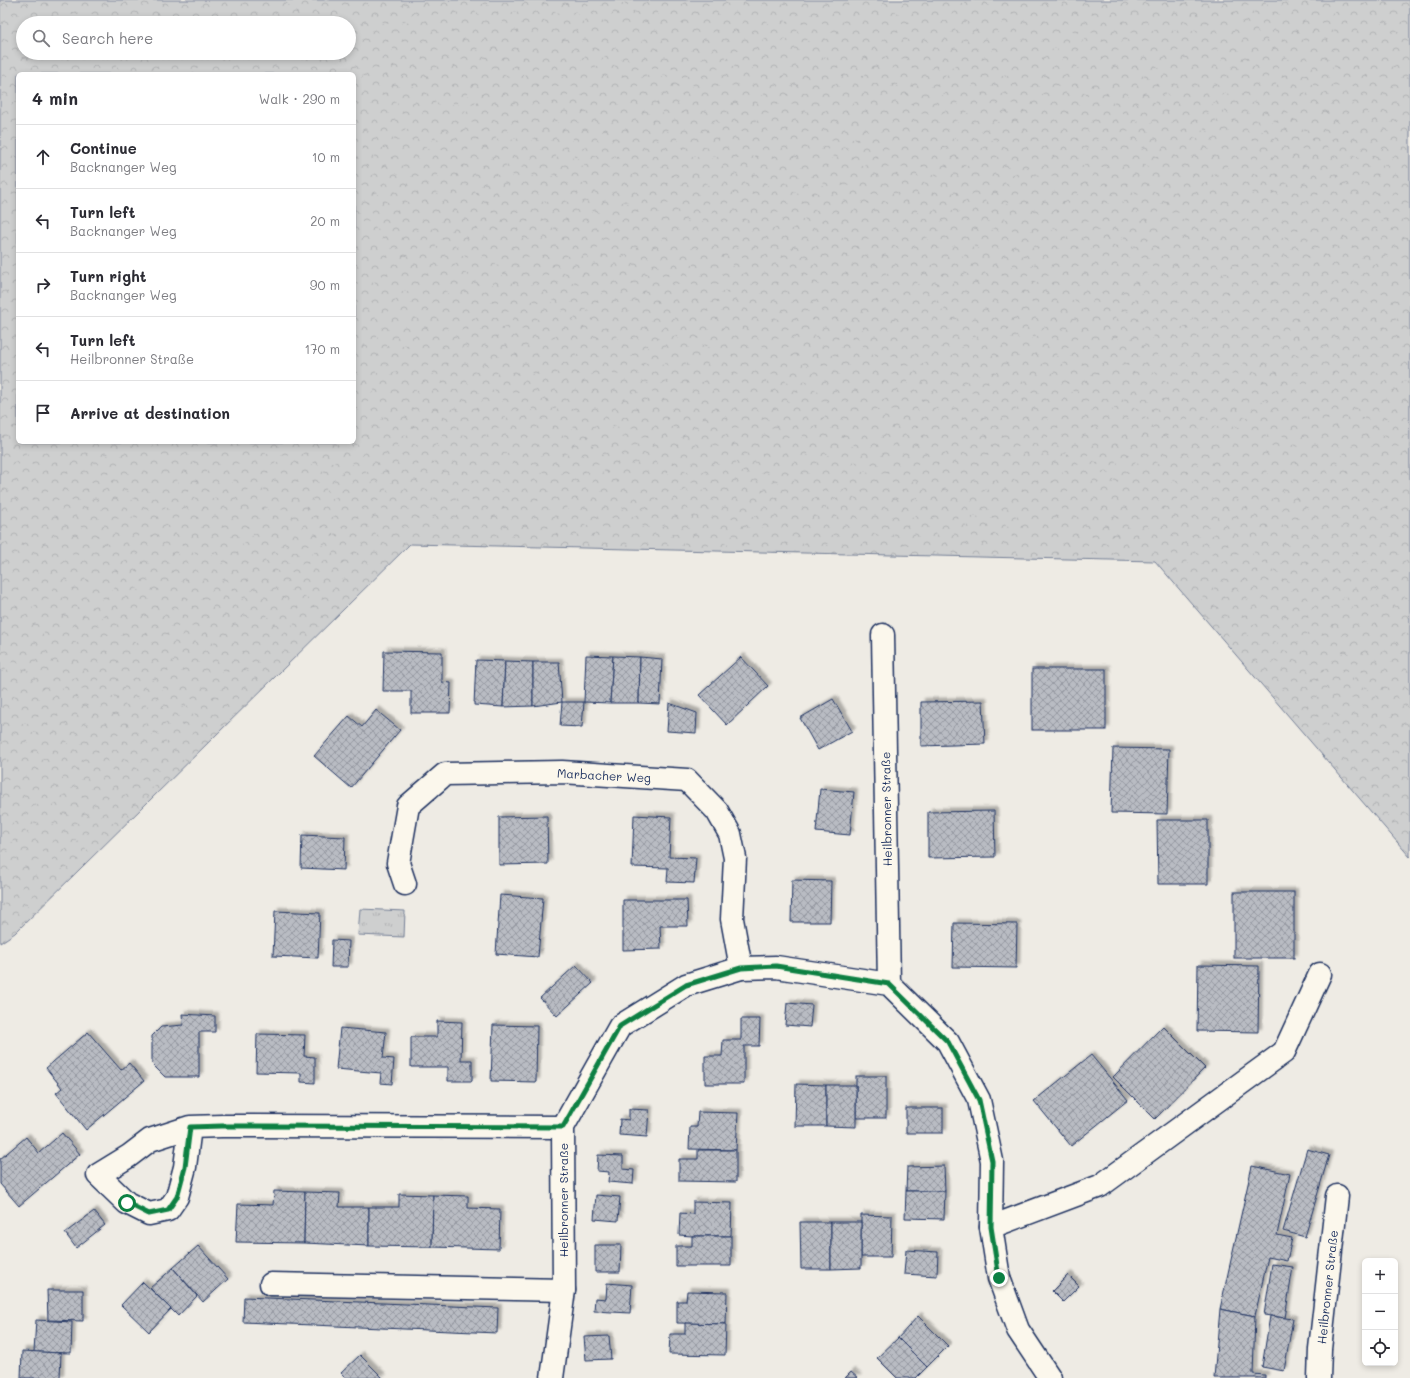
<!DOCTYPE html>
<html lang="en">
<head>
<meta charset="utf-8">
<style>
	:root { --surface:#fff; --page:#f2f2f3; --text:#2b2b33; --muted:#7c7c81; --line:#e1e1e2 }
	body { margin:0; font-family:Mali,sans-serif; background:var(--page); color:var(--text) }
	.controls { position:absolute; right:12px; bottom:12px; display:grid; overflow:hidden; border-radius:6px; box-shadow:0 2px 6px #0003 }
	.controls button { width:36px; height:36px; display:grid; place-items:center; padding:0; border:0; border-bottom:1px solid var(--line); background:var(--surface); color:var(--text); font:20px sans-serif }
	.stop { position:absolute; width:12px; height:12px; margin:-9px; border:3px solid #0b8043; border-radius:50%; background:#fff }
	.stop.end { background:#0b8043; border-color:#fff; box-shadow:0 1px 4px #0008 }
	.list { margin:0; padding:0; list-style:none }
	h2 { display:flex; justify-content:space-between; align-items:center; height:52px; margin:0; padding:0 16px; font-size:17px }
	h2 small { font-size:13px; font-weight:400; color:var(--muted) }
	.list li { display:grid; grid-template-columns:26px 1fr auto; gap:12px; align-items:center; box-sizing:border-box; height:64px; padding:0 16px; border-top:1px solid var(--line) }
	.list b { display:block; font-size:15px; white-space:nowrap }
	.list p { margin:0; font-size:13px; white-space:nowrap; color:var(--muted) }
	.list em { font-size:13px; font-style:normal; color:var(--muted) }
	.icon { flex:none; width:22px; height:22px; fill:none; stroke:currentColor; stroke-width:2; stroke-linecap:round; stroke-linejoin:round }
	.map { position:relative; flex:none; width:1410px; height:1378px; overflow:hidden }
	.search { position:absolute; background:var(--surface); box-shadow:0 2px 6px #0003; left:16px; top:16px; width:340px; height:44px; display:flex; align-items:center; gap:10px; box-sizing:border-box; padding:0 14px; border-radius:22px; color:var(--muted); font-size:15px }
	.panel { position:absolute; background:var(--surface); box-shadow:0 2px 6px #0003; left:16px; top:72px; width:340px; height:372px; border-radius:6px }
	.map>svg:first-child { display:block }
</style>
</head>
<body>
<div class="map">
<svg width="1410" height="1378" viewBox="0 0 1410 1378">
	<defs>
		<pattern id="grass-tufts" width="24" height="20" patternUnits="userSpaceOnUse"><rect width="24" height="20" fill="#cecfcf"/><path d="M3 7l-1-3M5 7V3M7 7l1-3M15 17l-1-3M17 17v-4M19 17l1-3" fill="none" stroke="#b0b2b4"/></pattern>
		<pattern id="forest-crowns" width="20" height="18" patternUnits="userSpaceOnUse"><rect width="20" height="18" fill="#cecfcf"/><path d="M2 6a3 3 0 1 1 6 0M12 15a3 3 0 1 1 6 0" fill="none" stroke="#b0b2b4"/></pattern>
		<pattern id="building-cross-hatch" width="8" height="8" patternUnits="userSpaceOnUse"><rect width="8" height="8" fill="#b9bcc3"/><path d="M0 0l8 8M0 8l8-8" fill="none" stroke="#9699a2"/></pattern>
		<filter id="shadow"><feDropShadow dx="3.5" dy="-3.5" stdDeviation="1" flood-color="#0004"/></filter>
	</defs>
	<rect width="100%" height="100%" fill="#eeebe4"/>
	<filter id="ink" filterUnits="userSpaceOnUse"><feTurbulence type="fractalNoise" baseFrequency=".025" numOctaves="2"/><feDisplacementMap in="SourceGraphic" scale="8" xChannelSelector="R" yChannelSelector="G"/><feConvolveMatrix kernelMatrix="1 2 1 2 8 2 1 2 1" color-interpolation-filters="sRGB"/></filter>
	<g filter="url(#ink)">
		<polygon fill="url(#grass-tufts)" stroke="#747f96" points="360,909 405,911 404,937 358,935"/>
		<path fill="url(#forest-crowns)" stroke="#747f96" fill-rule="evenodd" d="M 0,0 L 1410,0 L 1410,857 L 1155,561 L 410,544 L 15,933 L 0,943 ZM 23,23 L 349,23 L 349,53 L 23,53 ZM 18,74 L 354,74 L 354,442 L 18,442 Z"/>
		<g fill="url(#building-cross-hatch)" stroke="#1b2f5e" filter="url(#shadow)">
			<polygon points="384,651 442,652 442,682 451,683 450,713 411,713 411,691 383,691"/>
			<polygon points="586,655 613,656 610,703 584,702"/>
			<polygon points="613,656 640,657 639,703 610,703"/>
			<polygon points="640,657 662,659 660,704 639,703"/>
			<polygon points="741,657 768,686 727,725 699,695"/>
			<polygon points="476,660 505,661 503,707 474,705"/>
			<polygon points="505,661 533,662 533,706 503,707"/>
			<polygon points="533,662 559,662 562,702 533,706"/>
			<rect x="1032" y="669" width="74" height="61"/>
			<polygon points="833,699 852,731 818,750 800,718"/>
			<polygon points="983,701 985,744 921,746 921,702"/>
			<polygon points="562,702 584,702 582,727 560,726"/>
			<polygon points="669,703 697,713 696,733 667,731"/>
			<polygon points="376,710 400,730 351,788 314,756 349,716 362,727"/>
			<polygon points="1113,748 1169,749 1167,814 1111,813"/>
			<polygon points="820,789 854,792 850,835 816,832"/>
			<polygon points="994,811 995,857 928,858 928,812"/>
			<polygon points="634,815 671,817 669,857 696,858 694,883 667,882 668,868 632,867"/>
			<polygon points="547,816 548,864 499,865 499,817"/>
			<polygon points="1157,820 1208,820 1208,884 1158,884"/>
			<polygon points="302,835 345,837 344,870 301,868"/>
			<polygon points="792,880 831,881 830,922 791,922"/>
			<rect x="1234" y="892" width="60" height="66"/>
			<polygon points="500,895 543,898 538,957 496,954"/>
			<polygon points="623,900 687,900 688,926 660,926 661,949 623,950"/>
			<polygon points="275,911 320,913 318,958 273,956"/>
			<polygon points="954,923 1017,924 1016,968 953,967"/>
			<polygon points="332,940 349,941 348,967 331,967"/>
			<polygon points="576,965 593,983 557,1016 540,998"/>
			<polygon points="1198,965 1259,966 1258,1032 1197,1031"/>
			<polygon points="787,1003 812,1005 810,1027 785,1025"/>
			<polygon points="182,1014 215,1016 215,1032 199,1032 199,1077 165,1077 152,1064 152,1036 161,1027 183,1025"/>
			<polygon points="741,1019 760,1019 759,1046 744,1046 744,1084 705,1084 705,1056 722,1056 723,1040 741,1040"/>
			<polygon points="437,1021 462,1022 461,1060 472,1060 472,1081 448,1081 448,1067 411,1067 411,1037 437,1037"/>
			<polygon points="493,1025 537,1026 536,1082 491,1081"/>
			<polygon points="1163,1026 1205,1068 1155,1119 1113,1077"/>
			<polygon points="340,1028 386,1032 383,1058 394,1059 392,1084 380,1083 381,1073 336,1069"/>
			<polygon points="88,1032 121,1070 129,1063 144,1081 86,1130 56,1093 62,1088 46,1068"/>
			<polygon points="257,1034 305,1035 304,1056 315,1057 315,1083 301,1082 301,1073 256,1072"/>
			<polygon points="1091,1055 1128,1100 1071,1146 1034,1101"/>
			<rect x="856" y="1076" width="30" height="42"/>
			<polygon points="796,1084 826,1085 826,1126 795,1126"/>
			<polygon points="826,1085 856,1085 856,1127 826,1126"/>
			<rect x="906" y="1108" width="37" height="25"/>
			<polygon points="629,1109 649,1110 647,1137 619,1135 620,1119 629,1120"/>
			<polygon points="698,1112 738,1113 736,1150 689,1149 690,1127 697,1127"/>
			<polygon points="62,1133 80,1154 19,1206 0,1184 0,1159 26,1137 39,1153"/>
			<polygon points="1307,1149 1329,1155 1305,1237 1283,1231"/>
			<polygon points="698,1150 736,1150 736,1182 679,1181 679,1159 698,1159"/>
			<polygon points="598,1155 623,1156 623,1169 634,1170 633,1184 608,1182 609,1172 597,1171"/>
			<polygon points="944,1166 945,1191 906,1191 907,1167"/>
			<polygon points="1252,1166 1290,1174 1277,1235 1292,1238 1287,1261 1268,1257 1255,1316 1220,1309"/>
			<polygon points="274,1191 305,1192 304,1243 236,1242 238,1204 273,1205"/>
			<polygon points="906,1191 945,1191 944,1219 905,1218"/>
			<polygon points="305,1192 340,1193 339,1207 369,1207 369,1246 304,1243"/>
			<polygon points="399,1194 433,1195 432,1247 369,1246 369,1207 399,1207"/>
			<polygon points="433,1195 468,1196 468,1208 500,1209 499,1249 432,1247"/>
			<polygon points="596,1195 620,1197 618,1221 594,1219"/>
			<polygon points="693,1202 732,1203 731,1236 692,1236 679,1235 680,1213 693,1214"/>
			<polygon points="94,1211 105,1225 76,1248 65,1233"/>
			<polygon points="861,1215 892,1216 891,1257 861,1257"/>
			<polygon points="800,1222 831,1222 831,1269 801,1269"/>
			<polygon points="831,1222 861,1222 861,1268 831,1269"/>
			<polygon points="692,1236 731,1236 731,1266 676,1266 676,1246 692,1246"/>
			<polygon points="595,1245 621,1245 620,1272 595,1272"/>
			<polygon points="198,1246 228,1279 203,1302 173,1268"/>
			<polygon points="906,1250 938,1252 937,1276 904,1274"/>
			<polygon points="1272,1264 1293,1267 1285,1318 1264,1315"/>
			<polygon points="173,1268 197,1296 178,1316 150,1288"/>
			<polygon points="1068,1275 1079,1286 1063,1302 1052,1291"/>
			<polygon points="143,1282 171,1309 149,1332 121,1305"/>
			<polygon points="607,1283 632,1285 630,1313 594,1311 595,1298 606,1299"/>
			<polygon points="47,1290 83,1290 83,1321 48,1320"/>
			<polygon points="687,1291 727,1292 726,1324 677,1323 677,1301 686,1301"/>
			<polygon points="244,1297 498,1308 497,1333 243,1322"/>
			<polygon points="1220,1309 1255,1316 1253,1374 1265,1375 1265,1378 1214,1378"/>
			<polygon points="918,1316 948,1346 927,1367 898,1338"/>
			<polygon points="1270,1316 1293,1319 1284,1371 1262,1367"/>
			<polygon points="36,1320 72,1322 71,1353 34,1352"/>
			<polygon points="685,1323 726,1324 725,1355 669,1354 670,1334 685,1334"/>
			<polygon points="609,1336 611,1359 586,1360 584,1337"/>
			<polygon points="898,1338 927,1367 916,1378 897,1378 877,1358"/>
			<polygon points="22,1351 61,1353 60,1378 21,1378"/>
			<polygon points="360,1355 383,1378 346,1378 341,1373"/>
			<polygon points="851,1372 858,1378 845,1378"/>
		</g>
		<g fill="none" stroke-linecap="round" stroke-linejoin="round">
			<g stroke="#1b2f5e" stroke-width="25">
				<g id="minor">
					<polyline points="883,635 889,984"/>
					<polyline points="405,884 398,863 408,806 445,774 562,772 687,780 717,811 730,834 735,858 732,919 741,968"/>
					<polyline points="190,1127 185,1167 177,1197 168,1210 149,1214 127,1203 98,1175 129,1156 150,1140 190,1127 222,1126 563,1127"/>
					<polyline points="991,1227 1100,1186 1284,1052 1320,974"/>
					<polyline points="271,1284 564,1290"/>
					<polyline points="552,1378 564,1290 563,1127 620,1026 686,985 741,968 776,967 889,984 948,1042 979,1100 992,1161 991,1227 999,1278 1018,1330 1050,1378"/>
					<polyline points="1319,1378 1320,1349 1337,1196"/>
				</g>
			</g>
			<use href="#minor" stroke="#fbf7ec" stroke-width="22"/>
		</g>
	</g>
	<g fill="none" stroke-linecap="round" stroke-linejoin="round" filter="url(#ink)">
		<polyline stroke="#0b8043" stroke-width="5" points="127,1203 149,1214 168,1210 177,1197 185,1167 190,1127 222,1126 563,1127 620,1026 686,985 741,968 776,966 889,984 948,1042 979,1100 992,1161 991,1227 999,1278"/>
	</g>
	<g text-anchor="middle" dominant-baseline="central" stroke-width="3.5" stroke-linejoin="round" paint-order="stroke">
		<g font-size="12" fill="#1b2f5e" stroke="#fbf7ec">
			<text transform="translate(604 775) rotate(3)">Marbacher Weg</text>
			<text transform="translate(886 809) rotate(-91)">Heilbronner Straße</text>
			<text transform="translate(563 1200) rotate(-90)">Heilbronner Straße</text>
			<text transform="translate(1327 1287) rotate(-84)">Heilbronner Straße</text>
		</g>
	</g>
</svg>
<div class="controls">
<button>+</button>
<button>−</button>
<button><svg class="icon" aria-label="locate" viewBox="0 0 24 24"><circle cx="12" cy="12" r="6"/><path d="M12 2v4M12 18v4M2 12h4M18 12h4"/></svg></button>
</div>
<div class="stop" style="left:127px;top:1203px"></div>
<div class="stop end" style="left:999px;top:1278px"></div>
<div class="search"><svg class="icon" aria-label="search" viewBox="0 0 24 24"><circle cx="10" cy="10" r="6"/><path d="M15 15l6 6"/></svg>Search here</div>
<section class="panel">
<h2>4 min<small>Walk · 290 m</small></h2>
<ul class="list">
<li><svg class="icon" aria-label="ahead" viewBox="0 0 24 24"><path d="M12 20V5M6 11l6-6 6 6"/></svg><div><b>Continue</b><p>Backnanger Weg</p></div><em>10 m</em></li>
<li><svg class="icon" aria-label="left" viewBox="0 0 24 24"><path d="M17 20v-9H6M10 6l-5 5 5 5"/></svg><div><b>Turn left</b><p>Backnanger Weg</p></div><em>20 m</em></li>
<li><svg class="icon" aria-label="right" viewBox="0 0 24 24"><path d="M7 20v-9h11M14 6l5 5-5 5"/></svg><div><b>Turn right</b><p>Backnanger Weg</p></div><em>90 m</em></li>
<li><svg class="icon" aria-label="left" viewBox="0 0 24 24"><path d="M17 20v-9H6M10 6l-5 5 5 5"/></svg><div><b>Turn left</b><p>Heilbronner Straße</p></div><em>170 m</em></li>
<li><svg class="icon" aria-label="arrive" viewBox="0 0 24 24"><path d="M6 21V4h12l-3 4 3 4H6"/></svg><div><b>Arrive at destination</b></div></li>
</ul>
</section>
</div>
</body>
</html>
